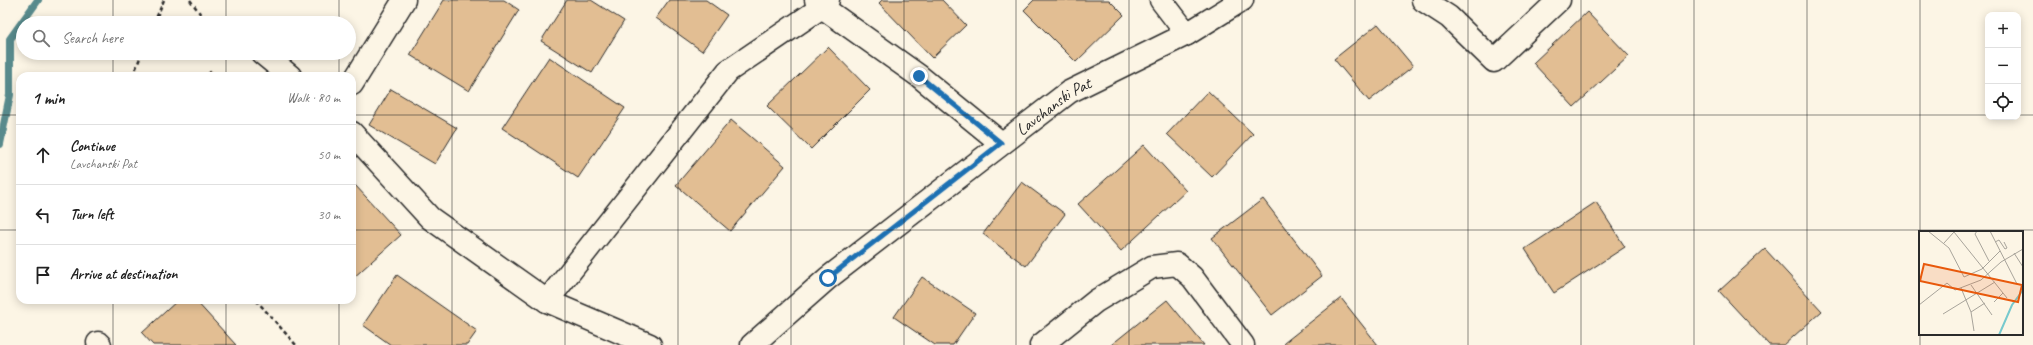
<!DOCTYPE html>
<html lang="en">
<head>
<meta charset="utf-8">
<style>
	:root { --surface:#fff; --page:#f2f2f2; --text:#222; --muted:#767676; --line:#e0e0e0 }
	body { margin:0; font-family:Caveat,sans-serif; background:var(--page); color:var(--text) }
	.controls { position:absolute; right:12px; top:12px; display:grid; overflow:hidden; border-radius:8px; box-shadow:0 2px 10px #0003 }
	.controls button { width:36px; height:36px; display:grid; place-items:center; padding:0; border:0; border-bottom:1px solid var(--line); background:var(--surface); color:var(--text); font:20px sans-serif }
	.stop { position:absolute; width:12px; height:12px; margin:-9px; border:3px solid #1f6fb2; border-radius:50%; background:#fff }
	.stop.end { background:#1f6fb2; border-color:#fff; box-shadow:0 1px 4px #0008 }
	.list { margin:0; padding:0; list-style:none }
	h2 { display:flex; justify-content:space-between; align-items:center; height:52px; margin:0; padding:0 16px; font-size:17px }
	h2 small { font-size:13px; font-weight:400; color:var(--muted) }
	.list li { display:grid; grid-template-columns:26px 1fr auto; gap:12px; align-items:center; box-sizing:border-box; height:60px; padding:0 16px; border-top:1px solid var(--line) }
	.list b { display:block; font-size:15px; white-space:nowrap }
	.list p { margin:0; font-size:13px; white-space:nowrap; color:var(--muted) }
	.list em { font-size:13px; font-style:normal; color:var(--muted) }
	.icon { flex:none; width:22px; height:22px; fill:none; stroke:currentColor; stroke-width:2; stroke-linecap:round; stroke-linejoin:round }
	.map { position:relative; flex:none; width:2033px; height:345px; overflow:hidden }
	.search { position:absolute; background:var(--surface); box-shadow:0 2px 10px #0003; left:16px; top:16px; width:340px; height:44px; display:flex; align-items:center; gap:10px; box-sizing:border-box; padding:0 14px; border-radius:22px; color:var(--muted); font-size:15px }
	.panel { position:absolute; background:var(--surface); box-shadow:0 2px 10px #0003; left:16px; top:72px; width:340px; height:232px; border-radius:12px }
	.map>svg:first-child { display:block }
</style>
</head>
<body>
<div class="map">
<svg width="2033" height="345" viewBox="0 0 2033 345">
	<rect width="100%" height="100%" fill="#fcf5e5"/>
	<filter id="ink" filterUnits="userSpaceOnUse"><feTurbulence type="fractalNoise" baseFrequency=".025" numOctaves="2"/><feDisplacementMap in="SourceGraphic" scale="8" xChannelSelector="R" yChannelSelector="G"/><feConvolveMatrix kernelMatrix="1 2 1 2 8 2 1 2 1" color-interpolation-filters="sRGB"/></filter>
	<g filter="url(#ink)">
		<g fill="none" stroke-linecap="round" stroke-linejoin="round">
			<polyline stroke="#598a8c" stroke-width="8" points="0,144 10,95 10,39 38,0"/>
		</g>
		<g fill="#e2be93" stroke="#2b2b2b">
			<polygon points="444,0 504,0 519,10 469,91 410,55"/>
			<polygon points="567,0 591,0 624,21 592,73 541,41"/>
			<polygon points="669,0 706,0 727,15 702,51 656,18"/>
			<polygon points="882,0 942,0 966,25 932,58 879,3"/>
			<polygon points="1034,0 1109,0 1124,15 1076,62 1024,10"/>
			<polygon points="1587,12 1629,56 1574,107 1533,63"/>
			<polygon points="1378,24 1413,66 1369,101 1334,59"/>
			<polygon points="828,47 870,90 811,149 767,106"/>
			<polygon points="549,57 625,108 578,178 502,128"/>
			<polygon points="210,71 216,76 205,76"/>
			<polygon points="391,89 457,128 435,164 369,125"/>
			<polygon points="1208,91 1253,134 1212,177 1167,134"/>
			<polygon points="731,120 785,166 730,231 676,185"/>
			<polygon points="1144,145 1186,191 1121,251 1078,204"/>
			<polygon points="1022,182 1065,214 1026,266 983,234"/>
			<polygon points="355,185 401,235 352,279 352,188"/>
			<polygon points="1263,199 1322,276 1272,315 1212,238"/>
			<polygon points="1596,202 1625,247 1554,293 1525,249"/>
			<polygon points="1765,249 1822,311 1784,345 1769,345 1719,291"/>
			<polygon points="397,275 477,331 467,345 391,345 363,325"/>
			<polygon points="922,277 975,313 953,345 935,345 894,317"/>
			<polygon points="1341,298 1378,345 1286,345 1284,343"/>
			<polygon points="178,300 195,300 236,345 153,345 142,333"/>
			<polygon points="1167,300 1204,345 1111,345"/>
		</g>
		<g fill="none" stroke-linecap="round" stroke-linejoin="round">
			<g stroke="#2b2b2b" stroke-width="25">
				<g id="minor">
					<polyline points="816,0 822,7 919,76 1001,143"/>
					<polyline points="1161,0 1187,34"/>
					<polyline points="1423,0 1449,17 1494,61 1559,0"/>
					<polyline points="262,53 290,76"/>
					<polyline points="352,84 404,0"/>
					<polyline points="352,133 430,218 547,301 650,345"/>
					<polyline points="547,301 728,71 822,7 828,0"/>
					<polyline points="98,343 100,345"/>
					<path id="s1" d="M 752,345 L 828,278 L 1069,92 L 1187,34 L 1242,0"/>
					<polyline points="1041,345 1096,301 1152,267 1177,264 1192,277 1243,345"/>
				</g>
			</g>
			<g stroke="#2b2b2b" stroke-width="2.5" stroke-dasharray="4 3" stroke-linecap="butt">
				<polyline points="190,0 205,20 212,23"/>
				<polyline points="154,23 164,0"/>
				<polyline points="135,76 136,68 142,53"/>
				<polyline points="256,300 296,345"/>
			</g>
			<use href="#minor" stroke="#fcf5e5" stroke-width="22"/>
		</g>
	</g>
	<g fill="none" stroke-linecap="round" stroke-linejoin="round" filter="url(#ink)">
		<polyline stroke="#1f6fb2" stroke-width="5" points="828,278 1001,143 919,76"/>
	</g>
	<path fill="none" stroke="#2b2b2b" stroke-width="1" stroke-opacity="0.55" d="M 113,0 L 113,23M 226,0 L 226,23M 339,0 L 339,23M 452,0 L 452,345M 565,0 L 565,345M 678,0 L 678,345M 791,0 L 791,345M 904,0 L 904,345M 1016,0 L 1016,345M 1129,0 L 1129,345M 1242,0 L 1242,345M 1355,0 L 1355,345M 1468,0 L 1468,345M 1581,0 L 1581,345M 1694,0 L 1694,345M 1807,0 L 1807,345M 1920,0 L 1920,232M 113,53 L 113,76M 226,53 L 226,76M 339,53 L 339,76M 0,115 L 20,115M 352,115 L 1988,115M 2018,115 L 2033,115M 0,230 L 20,230M 352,230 L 2033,230M 113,300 L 113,345M 226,300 L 226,345M 339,300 L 339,345M 1920,334 L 1920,345"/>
	<g text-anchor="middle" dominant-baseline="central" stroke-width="4" stroke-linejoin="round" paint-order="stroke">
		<g font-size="17" fill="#2b2b2b" stroke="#fcf5e5">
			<text stroke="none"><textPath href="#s1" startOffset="385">Lavchanski Pat</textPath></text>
		</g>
	</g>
	<g transform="translate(1919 231)">
		<rect width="104" height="104" fill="#fcf5e5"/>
		<path fill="none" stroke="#77c9cd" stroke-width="2" d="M 80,104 L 93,74 L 104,59"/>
		<path fill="none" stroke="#a8a49b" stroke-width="1" d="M 9,0 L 30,17 L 45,46 L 63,38 L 81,20M 58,0 L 56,3 L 70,30M 71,0 L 98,53M 35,1 L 88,67M 76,11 L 80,9 L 86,18 L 88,17 L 85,11M 25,12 L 35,1M 95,22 L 104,36M 52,54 L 73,84M 42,57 L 52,81 L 55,100M 75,71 L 84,62M 0,74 L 28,52 L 36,59 L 62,49 L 82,31 L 104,18M 52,81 L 66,72M 24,83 L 76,51"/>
		<path fill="#e8590c" fill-opacity="0.15" stroke="#e8590c" stroke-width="2" d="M 5,33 L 103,54 L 99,71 L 1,50 Z"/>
		<rect width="104" height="104" fill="none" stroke="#2b2b2b" stroke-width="2"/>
	</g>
</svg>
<div class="controls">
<button>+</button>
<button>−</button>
<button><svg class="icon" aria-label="locate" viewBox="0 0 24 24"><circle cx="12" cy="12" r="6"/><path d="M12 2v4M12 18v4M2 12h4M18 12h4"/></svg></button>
</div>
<div class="stop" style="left:828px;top:278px"></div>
<div class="stop end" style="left:919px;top:76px"></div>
<div class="search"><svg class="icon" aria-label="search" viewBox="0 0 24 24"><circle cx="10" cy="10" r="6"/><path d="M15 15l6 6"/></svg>Search here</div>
<section class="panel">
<h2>1 min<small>Walk · 80 m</small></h2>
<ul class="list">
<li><svg class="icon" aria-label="ahead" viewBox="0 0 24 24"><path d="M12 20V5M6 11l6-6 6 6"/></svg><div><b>Continue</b><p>Lavchanski Pat</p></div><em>50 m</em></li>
<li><svg class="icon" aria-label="left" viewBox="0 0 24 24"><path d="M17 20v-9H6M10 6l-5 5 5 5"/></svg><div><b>Turn left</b></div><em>30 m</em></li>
<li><svg class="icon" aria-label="arrive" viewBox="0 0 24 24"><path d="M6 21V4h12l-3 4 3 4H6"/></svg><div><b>Arrive at destination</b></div></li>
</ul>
</section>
</div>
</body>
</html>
